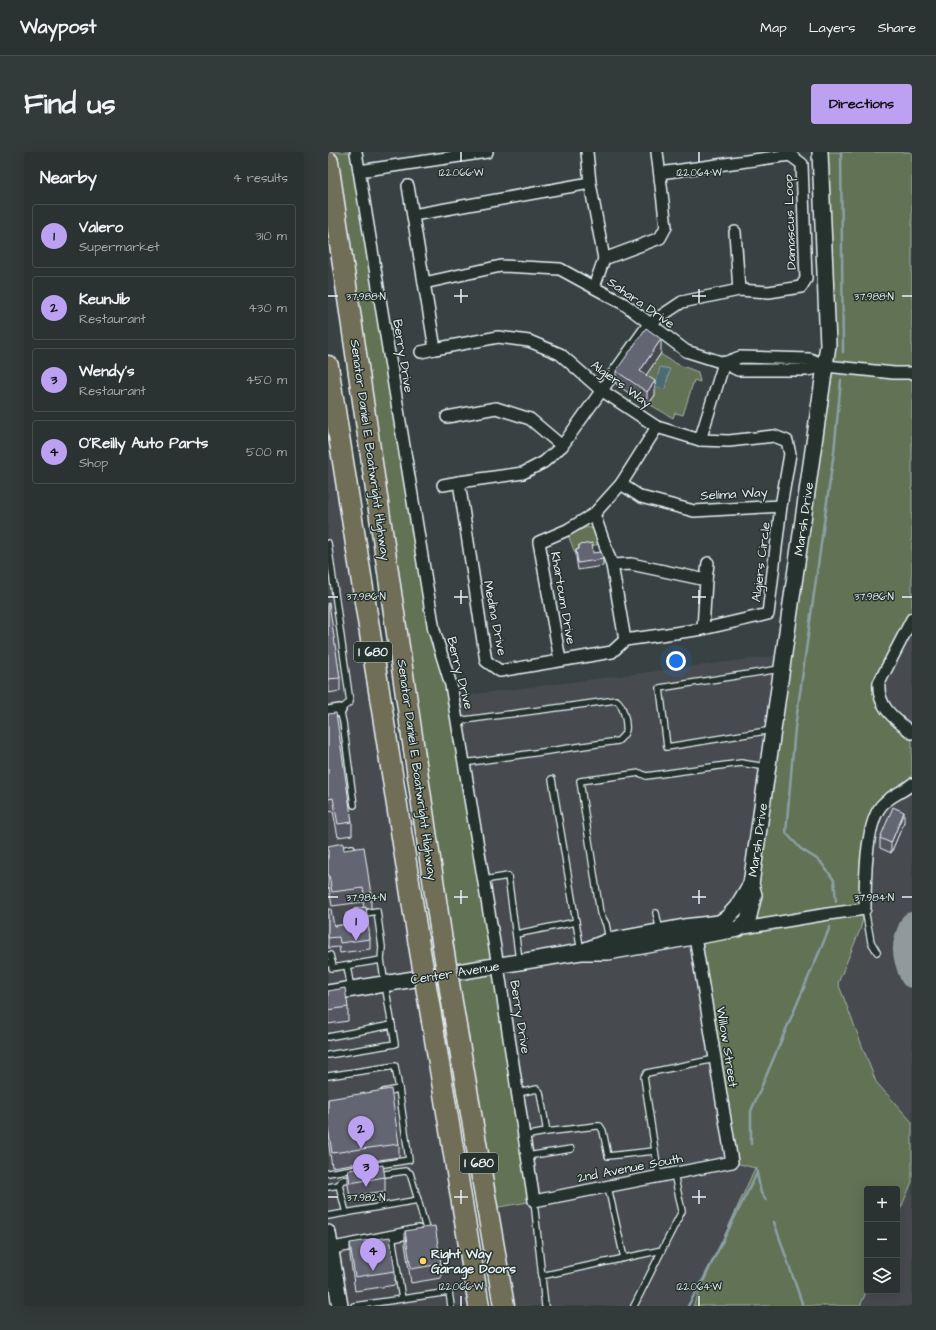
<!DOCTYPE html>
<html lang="en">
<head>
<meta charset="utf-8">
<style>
	:root { --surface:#2b3232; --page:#333a3a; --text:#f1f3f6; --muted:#a6aaac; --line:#474d4d; --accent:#bca0f2 }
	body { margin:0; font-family:"Architects Daughter",sans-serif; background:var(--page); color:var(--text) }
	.controls { position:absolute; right:12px; bottom:12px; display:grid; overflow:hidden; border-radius:4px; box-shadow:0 4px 16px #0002 }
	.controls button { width:36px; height:36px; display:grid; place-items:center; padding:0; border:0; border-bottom:1px solid var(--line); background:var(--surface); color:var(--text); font:20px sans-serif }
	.you { position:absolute; left:348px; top:509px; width:14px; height:14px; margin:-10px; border:3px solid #fff; border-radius:50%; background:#1a73e8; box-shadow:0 0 0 6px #1a73e833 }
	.badge { display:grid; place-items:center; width:26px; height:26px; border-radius:50%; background:var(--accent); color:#111; font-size:13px; font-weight:700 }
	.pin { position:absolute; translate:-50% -33px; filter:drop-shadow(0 1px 2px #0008) }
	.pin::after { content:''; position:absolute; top:21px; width:14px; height:12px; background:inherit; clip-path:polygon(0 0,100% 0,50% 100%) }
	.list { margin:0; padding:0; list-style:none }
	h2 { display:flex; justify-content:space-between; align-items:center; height:52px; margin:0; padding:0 16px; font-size:17px }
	h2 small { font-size:13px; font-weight:400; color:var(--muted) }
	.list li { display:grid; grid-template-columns:26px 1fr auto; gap:12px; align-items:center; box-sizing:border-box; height:64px; margin:0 8px 8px; padding:0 8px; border:1px solid var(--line); border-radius:4px }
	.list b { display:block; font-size:15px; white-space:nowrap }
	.list p { margin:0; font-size:13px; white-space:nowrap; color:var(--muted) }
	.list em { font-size:13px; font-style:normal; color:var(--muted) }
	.icon { flex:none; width:22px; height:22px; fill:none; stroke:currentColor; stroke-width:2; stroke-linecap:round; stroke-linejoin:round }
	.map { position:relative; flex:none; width:584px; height:1154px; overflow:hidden; border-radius:4px }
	header { display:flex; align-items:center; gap:24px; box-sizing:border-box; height:56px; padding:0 20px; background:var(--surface); border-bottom:1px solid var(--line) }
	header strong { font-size:19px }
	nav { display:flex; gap:22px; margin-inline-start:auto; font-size:14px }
	.intro { display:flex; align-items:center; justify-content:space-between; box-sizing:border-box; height:96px; padding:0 24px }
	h1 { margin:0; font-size:28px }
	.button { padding:10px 18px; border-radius:4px; background:var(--accent); color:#111; font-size:14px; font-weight:700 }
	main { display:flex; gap:24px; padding:0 24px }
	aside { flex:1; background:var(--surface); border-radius:4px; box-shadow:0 4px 16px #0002 }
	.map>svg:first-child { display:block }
</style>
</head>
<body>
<header>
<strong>Waypost</strong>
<nav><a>Map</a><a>Layers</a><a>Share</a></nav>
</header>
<div class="intro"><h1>Find us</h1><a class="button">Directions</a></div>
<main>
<aside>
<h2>Nearby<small>4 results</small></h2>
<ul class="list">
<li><span class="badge">1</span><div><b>Valero</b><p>Supermarket</p></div><em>310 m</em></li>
<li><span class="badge">2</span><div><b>KeunJib</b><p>Restaurant</p></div><em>430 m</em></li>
<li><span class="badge">3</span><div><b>Wendy's</b><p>Restaurant</p></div><em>450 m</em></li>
<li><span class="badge">4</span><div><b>O'Reilly Auto Parts</b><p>Shop</p></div><em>500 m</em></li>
</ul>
</aside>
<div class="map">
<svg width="584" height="1154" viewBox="0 0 584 1154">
	<rect width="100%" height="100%" fill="#394242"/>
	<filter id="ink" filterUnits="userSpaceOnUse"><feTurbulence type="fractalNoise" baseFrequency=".025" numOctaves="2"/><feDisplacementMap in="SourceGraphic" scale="8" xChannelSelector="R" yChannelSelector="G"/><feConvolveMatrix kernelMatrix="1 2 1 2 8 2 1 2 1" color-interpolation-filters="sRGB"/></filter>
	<g filter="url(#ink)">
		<g fill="#464c50">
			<polygon points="0,214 151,1154 12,1154 0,1081"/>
			<polygon points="584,467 584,581 563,563 551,531"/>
			<polygon points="455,503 415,744 367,785 428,1016 365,1154 176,1154 159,1057 206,1049 125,545"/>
			<polygon points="584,632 584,970 548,930 510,831 532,778 548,662"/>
			<polygon points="584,1030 584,1154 532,1154 539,1138 539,1139 569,1139 569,1065"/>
		</g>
		<g fill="#627255" stroke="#a5b2a6">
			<polygon points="0,0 28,0 106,478 123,533 206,1049 159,1057 0,10"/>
			<polygon points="492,0 584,0 584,467 550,540 584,581 584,632 548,662 537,757 532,778 510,831 548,930 584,970 584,1030 569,1065 569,1037 539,1037 539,1138 532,1154 365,1154 427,1016 404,1010 367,785 419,768 498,214"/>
			<polygon points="332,202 349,212 370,220 372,230 366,228 355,263 347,261 345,266 321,252 327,243 312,232"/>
			<polygon points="259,375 266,377 271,392 263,394 247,401 240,383"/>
		</g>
		<polygon fill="#4d6a73" stroke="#8ba0a8" points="332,215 342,217 337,237 327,235"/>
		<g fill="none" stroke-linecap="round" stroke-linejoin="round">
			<g stroke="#8ba0a8" stroke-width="2.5">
				<polyline points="513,0 515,200"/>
				<polyline points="508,749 506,728 492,709 473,697 458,681 467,576 506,300 513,228"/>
				<polyline points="423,992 423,959 502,775"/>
				<polyline points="428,1016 433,1041 438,1048"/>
				<polyline points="446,1070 475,1154"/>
				<polyline points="360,1154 376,1126 429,1021"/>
			</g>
			<path stroke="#909a9d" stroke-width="24" d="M 584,772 C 574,794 575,802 584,824"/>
			<g stroke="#e8f1f8" stroke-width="8">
				<g id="lane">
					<polyline points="0,391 22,550 12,558 15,570 26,653"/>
					<path d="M 129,569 L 288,548 C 295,552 299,570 298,578 C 297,583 293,586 290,589 L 136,611"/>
					<polyline points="444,578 339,595 332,536 452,517"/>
					<polyline points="224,627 253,800"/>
					<polyline points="0,701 24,696"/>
					<polyline points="156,728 180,724 191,808"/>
					<polyline points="537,757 543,790 549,800"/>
					<polyline points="328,761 332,779"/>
					<polyline points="188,782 248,770"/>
					<polyline points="281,788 278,772 272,761 252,629 312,621 318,624 413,611 438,615"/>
					<polyline points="0,803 2,803 4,811"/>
					<polyline points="0,811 4,811 4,816 53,808 54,795 49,759 21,764"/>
					<polyline points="19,814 23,837"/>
					<polyline points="0,885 64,873"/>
					<polyline points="0,903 67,892 53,808"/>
					<polyline points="0,924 67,914 71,937 56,940"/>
					<polyline points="190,941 209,937 212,940 218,975 218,980 196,984"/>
					<polyline points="218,980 268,974 272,974 275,979 280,1004 326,999"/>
					<polyline points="199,1004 243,997"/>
					<polyline points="0,1021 81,1008 71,937"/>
					<polyline points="50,1023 77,1019 82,1021 90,1048"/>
					<polyline points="331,1025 316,925 319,921 387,907"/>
					<polyline points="0,1035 11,1033"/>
					<polyline points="280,1035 296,1106"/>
					<polyline points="206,1049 217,1154"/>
					<polyline points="18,1061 11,1033 14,1028 25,1027"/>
					<polyline points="0,1064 90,1048 98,1077"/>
					<polyline points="64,1084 74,1147"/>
					<polyline points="213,1124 334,1098 354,1059 346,1022"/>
					<polyline points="26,1154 121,1140 123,1154"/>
					<polyline points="306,1154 334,1098"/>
				</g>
			</g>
			<g stroke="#e8f1f8" stroke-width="14">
				<g id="street">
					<polyline points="28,0 106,478 123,533 129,569 170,814 206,1049 404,1010 367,785"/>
					<polyline points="259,0 262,31 276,107 266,135"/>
					<polyline points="31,19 159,0"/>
					<polyline points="80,34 107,197"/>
					<polyline points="85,63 262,31"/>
					<polyline points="407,80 411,138"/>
					<polyline points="276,107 332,86 338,75 329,0"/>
					<polyline points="96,131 173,114 232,117 296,152 358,199 396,211 372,288"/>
					<polyline points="93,200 107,197 170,185 201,189 232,202 273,238 329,275 372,288 401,289 446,284 459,289 462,302 453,354 440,462 375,477 297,488"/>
					<polyline points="498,214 482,207 412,205 396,211 410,218 479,218 498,214 566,221 584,221"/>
					<polyline points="119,265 168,256 202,267 234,294"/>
					<polyline points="131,330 158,509 172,519 284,500 297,488"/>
					<polyline points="293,332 313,345 366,359 453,354"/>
					<polyline points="115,333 131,330 195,321 216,310 234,294 321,172 354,150 411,138 441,140 473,135 478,127 474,12 462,3 332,21"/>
					<polyline points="266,362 284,413 297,488"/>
					<polyline points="284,413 303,412 378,428 375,477"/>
					<polyline points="378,428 380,411"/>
					<path d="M 584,467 L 551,531 C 549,555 567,567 584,581"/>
					<polyline points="232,508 211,390 239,378 266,362 293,332 329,275"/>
					<polyline points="0,560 12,558"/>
					<path d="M 410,777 L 500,762 L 537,757 C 537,731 537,674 553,654 C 561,644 575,640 584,632"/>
					<polyline points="0,1097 90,1079"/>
				</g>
			</g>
			<g stroke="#e8f1f8" stroke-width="18">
				<g id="secondary">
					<polyline points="258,798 281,789 356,775 391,771 399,766 409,755 423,732"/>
					<polyline points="0,841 253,800 280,800 410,777 420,768 426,743 423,732 500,193 492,0"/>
					<polyline points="0,1081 12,1154"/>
				</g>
			</g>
			<g stroke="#e8f1f8" stroke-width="23">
				<g id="highway">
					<polyline points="0,10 114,789"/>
					<polyline points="0,214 90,787"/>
					<polyline points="127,868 176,1154"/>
					<polyline points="104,869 151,1154"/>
				</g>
			</g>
			<use href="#lane" stroke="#26332d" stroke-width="5.5"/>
			<use href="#street" stroke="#26332d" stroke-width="11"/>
			<use href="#secondary" stroke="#26332d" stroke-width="15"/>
			<use href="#highway" stroke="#716e59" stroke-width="20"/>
			<g stroke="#e8f1f8" stroke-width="23" stroke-linecap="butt">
				<g id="highway-bridge">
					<polyline points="90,787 104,869"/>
					<polyline points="114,789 127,868"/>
				</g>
			</g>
			<use href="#highway-bridge" stroke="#716e59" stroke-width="20"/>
		</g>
		<g fill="#565762" stroke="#e8f1f8">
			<polygon points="333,201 318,223 327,243 319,254 288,232 288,219"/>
			<polygon points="251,393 265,401 275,407 275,414 250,418 248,405 248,398 251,397"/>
			<polygon points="0,451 12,526 12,539 0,541"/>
			<polygon points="0,562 24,670 24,683 10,685 5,659 0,660"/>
			<polygon points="576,670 563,701 552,696 552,686"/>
			<polygon points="0,694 16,698 43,742 43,756 38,757 42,787 42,797 12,801 11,795 0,796 0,757 6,774 27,771 26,757 36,756 35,750 4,754 1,736 0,737"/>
			<polygon points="0,839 20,855 20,869 0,872"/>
			<polygon points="0,947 71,992 71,1005 4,1015 0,988"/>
			<polygon points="20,1018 57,1025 57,1039 22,1044 20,1032"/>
			<polygon points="77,1079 113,1112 113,1126 83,1131 77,1092"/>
			<polygon points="22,1091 67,1119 67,1133 27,1139 22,1104"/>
		</g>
		<g fill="#464750" stroke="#e8f1f8">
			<polygon points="333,187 333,201 312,232 312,219"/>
			<polygon points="327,229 327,243 319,254 319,240"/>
			<polygon points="576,660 576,670 563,701 563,691"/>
		</g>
		<g fill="#646572" stroke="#e8f1f8">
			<polygon points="318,176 333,187 312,219 327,229 319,240 288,219"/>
			<polygon points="264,391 265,401 273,400 275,407 250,411 248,398 251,397 251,393"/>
			<polygon points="0,451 1,451 12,526 0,527"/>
			<polygon points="8,561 24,670 10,672 5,646 0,647 0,562"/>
			<polygon points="565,655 576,660 563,691 552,686"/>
			<polygon points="15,691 16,698 36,695 43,742 36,743 35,736 4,740 1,723 0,723 0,694"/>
			<polygon points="38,755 42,787 12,791 11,785 0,786 0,757 3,757 6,774 28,771 26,757"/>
			<polygon points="17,836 20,855 0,858 0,839"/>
			<polygon points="63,937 71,992 4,1001 0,975 0,947"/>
			<polygon points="55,1013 57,1025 22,1031 20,1018"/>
			<polygon points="107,1074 113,1112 83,1117 77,1079"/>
			<polygon points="62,1085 67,1119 27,1125 22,1091"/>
		</g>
	</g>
	<path fill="none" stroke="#e8f1f8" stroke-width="1.5" d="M 133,0 L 133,10M 371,0 L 371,10M 133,137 L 133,151M 371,137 L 371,151M 0,144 L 10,144M 126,144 L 140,144M 364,144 L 378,144M 574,144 L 584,144M 133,438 L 133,452M 371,438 L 371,452M 0,445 L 10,445M 126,445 L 140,445M 364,445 L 378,445M 574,445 L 584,445M 133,738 L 133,752M 371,738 L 371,752M 0,745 L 10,745M 126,745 L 140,745M 364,745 L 378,745M 574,745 L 584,745M 133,1038 L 133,1052M 371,1038 L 371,1052M 0,1045 L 10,1045M 126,1045 L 140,1045M 364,1045 L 378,1045M 133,1144 L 133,1154M 371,1144 L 371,1154"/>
	<circle fill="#ffd166" stroke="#26332d" stroke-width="1.5" cx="95" cy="1109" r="4"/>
	<g text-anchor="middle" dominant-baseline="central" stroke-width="3" stroke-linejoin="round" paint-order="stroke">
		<g fill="#26332d" stroke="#aeb8bb" stroke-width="1">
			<rect x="26" y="490" width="38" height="20" rx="3"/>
			<rect x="132" y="1001" width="38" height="20" rx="3"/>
		</g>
		<g font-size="12" font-weight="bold" fill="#e8f1f8">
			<text x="45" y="500">I 680</text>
			<text x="151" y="1011">I 680</text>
		</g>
		<g font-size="13" fill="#e8f1f8" stroke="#26332d">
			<text transform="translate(462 70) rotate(-92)">Damascus Loop</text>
			<text transform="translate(313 151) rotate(35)">Sahara Drive</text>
			<text transform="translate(75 204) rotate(81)">Berry Drive</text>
			<text transform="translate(293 232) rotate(36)">Algiers Way</text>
			<text transform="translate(42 298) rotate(82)">Senator Daniel E Boatwright Highway</text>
			<text transform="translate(406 342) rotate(-3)">Selima Way</text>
			<text transform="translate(476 367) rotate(-82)">Marsh Drive</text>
			<text transform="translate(433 410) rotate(-83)">Algiers Circle</text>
			<text transform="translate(235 446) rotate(80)">Khartoum Drive</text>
			<text transform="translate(167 466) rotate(79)">Medina Drive</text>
			<text transform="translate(132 521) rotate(76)">Berry Drive</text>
			<text transform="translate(89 618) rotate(82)">Senator Daniel E Boatwright Highway</text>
			<text transform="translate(430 688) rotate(-82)">Marsh Drive</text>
			<text transform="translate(127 821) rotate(-9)">Center Avenue</text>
			<text transform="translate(192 865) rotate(81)">Berry Drive</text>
			<text transform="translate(399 895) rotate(81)">Willow Street</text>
			<text transform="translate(302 1016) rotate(-11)">2nd Avenue South</text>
		</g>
		<g font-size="13" font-weight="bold" fill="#e8f1f8" stroke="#26332d" text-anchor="start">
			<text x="103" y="1102">Right Way<tspan x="103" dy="15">Garage Doors</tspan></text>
		</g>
	</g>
	<g font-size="10" text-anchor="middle" fill="#e8f1f8" stroke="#26332d" stroke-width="3" stroke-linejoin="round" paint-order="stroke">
		<text x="133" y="24">122.066°W</text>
		<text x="371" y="24">122.064°W</text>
		<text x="38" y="148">37.988°N</text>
		<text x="546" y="148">37.988°N</text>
		<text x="38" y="448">37.986°N</text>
		<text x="546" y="448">37.986°N</text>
		<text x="38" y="749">37.984°N</text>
		<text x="546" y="749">37.984°N</text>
		<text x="38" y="1049">37.982°N</text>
		<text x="133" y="1138">122.066°W</text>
		<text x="371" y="1138">122.064°W</text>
	</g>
</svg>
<div class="controls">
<button>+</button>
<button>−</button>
<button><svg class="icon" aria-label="layers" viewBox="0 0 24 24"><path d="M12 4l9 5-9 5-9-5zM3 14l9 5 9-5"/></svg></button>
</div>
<div class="you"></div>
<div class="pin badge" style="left:28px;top:789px">1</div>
<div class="pin badge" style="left:33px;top:997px">2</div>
<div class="pin badge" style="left:38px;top:1035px">3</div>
<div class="pin badge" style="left:45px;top:1119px">4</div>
</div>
</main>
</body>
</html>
